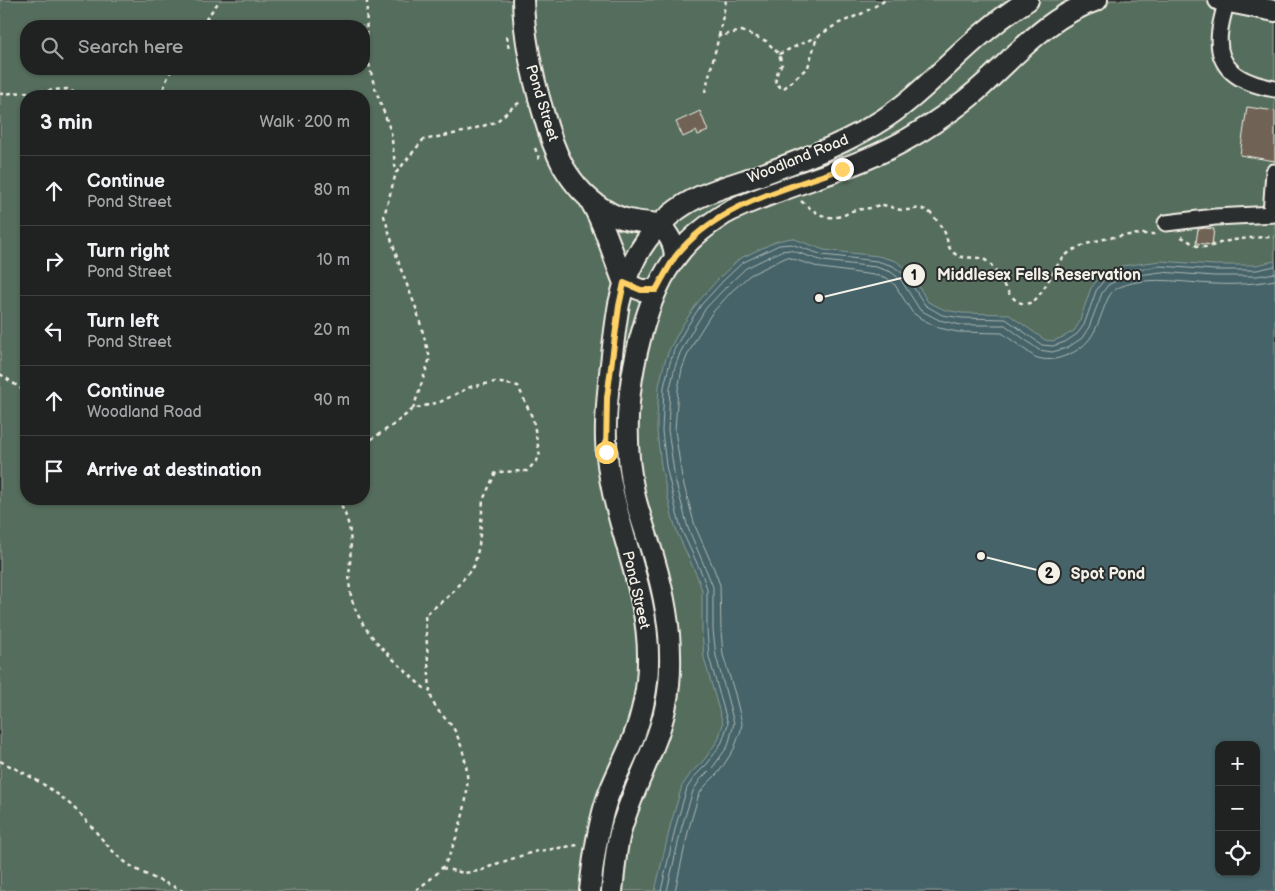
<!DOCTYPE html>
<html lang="en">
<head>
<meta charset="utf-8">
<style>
	:root { --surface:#202222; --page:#2d2f2f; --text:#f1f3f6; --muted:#a2a4a5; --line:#3d3f40 }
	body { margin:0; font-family:"Balsamiq Sans",sans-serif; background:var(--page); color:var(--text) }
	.controls { position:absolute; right:15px; bottom:15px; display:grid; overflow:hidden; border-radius:10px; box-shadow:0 1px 4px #0004 }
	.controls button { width:45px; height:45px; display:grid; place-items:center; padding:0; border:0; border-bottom:1px solid var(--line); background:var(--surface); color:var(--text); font:25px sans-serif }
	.stop { position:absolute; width:15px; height:15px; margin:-11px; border:4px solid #ffd166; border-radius:50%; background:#fff }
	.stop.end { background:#ffd166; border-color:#fff; box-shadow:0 1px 5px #0008 }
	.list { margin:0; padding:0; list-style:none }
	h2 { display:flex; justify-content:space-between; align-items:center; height:65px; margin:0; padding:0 20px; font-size:21px }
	h2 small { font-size:16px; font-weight:400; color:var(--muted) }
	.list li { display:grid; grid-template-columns:32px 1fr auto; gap:15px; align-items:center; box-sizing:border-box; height:70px; padding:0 20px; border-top:1px solid var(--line) }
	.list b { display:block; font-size:19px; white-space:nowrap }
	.list p { margin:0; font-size:16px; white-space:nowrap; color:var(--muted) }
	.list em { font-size:16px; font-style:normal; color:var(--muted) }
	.icon { flex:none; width:28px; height:28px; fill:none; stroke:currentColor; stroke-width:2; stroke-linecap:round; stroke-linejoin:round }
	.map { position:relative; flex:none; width:1275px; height:891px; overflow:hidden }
	.search { position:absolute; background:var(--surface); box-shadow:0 1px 4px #0004; left:20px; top:20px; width:350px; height:55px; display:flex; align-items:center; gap:12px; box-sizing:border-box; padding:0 18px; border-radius:20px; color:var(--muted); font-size:19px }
	.panel { position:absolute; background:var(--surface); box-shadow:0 1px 4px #0004; left:20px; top:90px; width:350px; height:415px; border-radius:20px }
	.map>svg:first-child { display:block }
</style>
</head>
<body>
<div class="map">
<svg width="1275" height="891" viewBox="0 0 1275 891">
	<rect width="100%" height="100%" fill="#2a2d2e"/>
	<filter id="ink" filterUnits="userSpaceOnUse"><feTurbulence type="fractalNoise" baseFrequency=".02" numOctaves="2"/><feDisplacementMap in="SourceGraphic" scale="10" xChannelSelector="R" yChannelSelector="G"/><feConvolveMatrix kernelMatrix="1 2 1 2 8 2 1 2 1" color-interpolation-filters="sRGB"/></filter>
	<g filter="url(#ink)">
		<path fill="#546d5b" stroke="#a4afa2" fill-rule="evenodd" d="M 0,0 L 1275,0 L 1275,891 L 0,891 ZM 26,26 L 364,26 L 364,69 L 26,69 ZM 26,96 L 364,96 L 364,499 L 26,499 ZM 1219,745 L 1256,745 L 1256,872 L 1219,872 Z"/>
		<path fill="#456368" stroke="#8b9c9b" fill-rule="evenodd" d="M 792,238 L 824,250 L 878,256 L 896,261 L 910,272 L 928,302 L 945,310 L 962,313 L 1008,314 L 1045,340 L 1053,341 L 1063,337 L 1074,331 L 1079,323 L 1091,288 L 1100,277 L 1105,273 L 1121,266 L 1161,261 L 1214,265 L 1256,265 L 1275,261 L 1275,891 L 655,891 L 671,823 L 682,786 L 691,773 L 704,760 L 718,740 L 723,724 L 704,658 L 702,631 L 702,590 L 697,576 L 677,532 L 672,516 L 661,466 L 657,431 L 657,418 L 659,386 L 664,364 L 670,348 L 682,326 L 698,302 L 719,278 L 739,259 L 777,241 ZM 1219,745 L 1256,745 L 1256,872 L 1219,872 Z"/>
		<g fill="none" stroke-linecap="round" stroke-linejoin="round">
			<g stroke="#aeb8b5" stroke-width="1">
				<polyline points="661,891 676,825 687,788 695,776 708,763 722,742 728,724 709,657 707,630 707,589 702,574 682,531 677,514 666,466 662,431 664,387 669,366 674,350 686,328 701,305 723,281 742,263 779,245 791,244 823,255 877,261 893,266 906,276 925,305 942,315 962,318 1006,319 1042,345 1053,346 1065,342 1077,334 1084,325 1096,291 1103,281 1108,277 1122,271 1161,266 1214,270 1257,270 1275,266"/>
				<polyline points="667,891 682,826 693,791 700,780 713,767 728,746 734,723 716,656 713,630 713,587 707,572 688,528 675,479 668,430 670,388 675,367 680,353 692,331 706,308 727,286 746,268 781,251 790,250 823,261 876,267 891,272 901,280 920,310 939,320 961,325 1005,325 1039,350 1052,352 1067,348 1082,338 1089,327 1102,293 1108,285 1124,277 1161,272 1214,276 1257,276 1275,273"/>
				<path d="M 675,891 L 689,828 L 699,794 L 706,785 L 719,772 L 734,749 L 741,730 L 742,723 L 735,694 L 723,655 L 721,630 L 720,585 L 714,569 L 695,526 L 682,478 L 675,430 L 678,389 L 682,369 L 687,356 L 698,335 L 712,313 L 732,291 L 750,275 L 787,257 L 821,268 L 874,275 L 887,278 L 895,285 L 912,312 L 920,318 L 939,328 L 958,332 L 1002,333 L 1035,357 C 1045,361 1055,360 1065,356 C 1092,346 1096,329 1105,305 C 1108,299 1110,292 1116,289 C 1143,274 1184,283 1214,284 C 1234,285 1255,284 1275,280"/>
			</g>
		</g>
		<g fill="#6f6456" stroke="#f4f1e8">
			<polygon points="1247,107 1275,111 1275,161 1240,155"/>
			<polygon points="700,111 708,131 698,135 696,131 683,137 676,122"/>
			<polygon points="1205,228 1214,229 1212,245 1196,243 1198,229"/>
		</g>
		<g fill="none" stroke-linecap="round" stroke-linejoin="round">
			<g stroke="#f4f1e8" stroke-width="19">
				<g id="minor">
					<path d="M 1226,0 C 1225,10 1221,20 1220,30 C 1214,70 1241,83 1275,89"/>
					<polyline points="1271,214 1274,172"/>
					<polyline points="1166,223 1215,217 1275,214"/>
				</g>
			</g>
			<g stroke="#f4f1e8" stroke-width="24">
				<g id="major">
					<path d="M 523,0 C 524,39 532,75 543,112 C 548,130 554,149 563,166 C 573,183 588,200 605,210 C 621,221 640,222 659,224 C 669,235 675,244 675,258"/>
					<polyline points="1219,0 1275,11"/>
					<path d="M 591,202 C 606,227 613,256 624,283 L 641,290 L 656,290"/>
					<path d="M 590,891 C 593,861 597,831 606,802 C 613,780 625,760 633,739 C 642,715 648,688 648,662 C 650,585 608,516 606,440 C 605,411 609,383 612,355 C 614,338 616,321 619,304 C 629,257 656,216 701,196 C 719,188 737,183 755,177 C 796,162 837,147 874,125 C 918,99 948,62 987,30 C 1000,19 1014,9 1028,0"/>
					<path d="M 612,891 C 615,866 616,840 625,817 C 633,793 644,770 653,747 C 665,718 671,686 670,656 C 670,623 663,590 654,559 C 648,538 640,518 635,497 C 622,439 627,382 644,325 C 651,301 660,277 676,257 C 688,240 706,226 723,215 C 740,205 758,199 777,192 C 822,175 869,162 911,137 C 936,122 960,106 982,86 C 1018,53 1049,16 1097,0"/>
				</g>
			</g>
			<g stroke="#f4f1e8" stroke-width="2.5" stroke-dasharray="4 4" stroke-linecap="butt">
				<polyline points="367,0 366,51 374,85 391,132 396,173"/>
				<polyline points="201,26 220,0"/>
				<polyline points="507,36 509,51"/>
				<polyline points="719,36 726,0"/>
				<polyline points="779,54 816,37"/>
				<polyline points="705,92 719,36 742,31 766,41 779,54 782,64 778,70 775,83 783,89 808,67 817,37 837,24 861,14 886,0"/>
				<polyline points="0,94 67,89 82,96"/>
				<polyline points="161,96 167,79 172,69"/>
				<polyline points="535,148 540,161"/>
				<path d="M 801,201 C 813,211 825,221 841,216 C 845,215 848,213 852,211 C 858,209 864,209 870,208 C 874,207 878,205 881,205 C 889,205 896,210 903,210 C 914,211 918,205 929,212 C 935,217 941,226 945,233 C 948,240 947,248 954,253 C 964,262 979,253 989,263 C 1001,273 1008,308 1030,303 C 1040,301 1054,267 1063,258 C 1080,239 1131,233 1156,234"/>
				<path d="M 1181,237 C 1188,239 1193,246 1202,247 C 1212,248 1219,242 1228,241 C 1244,238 1259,237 1275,237"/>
				<polyline points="0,374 26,392"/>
				<polyline points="413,409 430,358 416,308 400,267 384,216 396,173 423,140 463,132 496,122 514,106 522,101"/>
				<path d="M 364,444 L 393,425 L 413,409 L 440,402 L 470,387 L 495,382 L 518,386 L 533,419 L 540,457 L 527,471 L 496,472 L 483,500 L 479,546 L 474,566 L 450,595 L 425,615 L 430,691 C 431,696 432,701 435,706 C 441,716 451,722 456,733 C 473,771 469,799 456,838 C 452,848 448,861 441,869 C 433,878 423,885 414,891"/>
				<path d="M 337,499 C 344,509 349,522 350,534 C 353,557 345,580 353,603 C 364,636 393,658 417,682 L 424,688 L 430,691"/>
				<path d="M 0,761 C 29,775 57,790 80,814 C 96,830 109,851 128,864 C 145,876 165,882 183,891"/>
				<polyline points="442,868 464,873 480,871 496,864 533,852 578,845"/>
			</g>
			<use href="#minor" stroke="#2a2d2e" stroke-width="15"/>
			<use href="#major" stroke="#2a2d2e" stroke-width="20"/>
		</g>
	</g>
	<g fill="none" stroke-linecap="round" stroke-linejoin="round" filter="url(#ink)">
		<path stroke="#ffd166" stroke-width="6" d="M 606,452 L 607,398 L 619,306 L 624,283 L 641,290 L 656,290 C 662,279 668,268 675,257 C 715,205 783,190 842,169"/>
	</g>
	<g text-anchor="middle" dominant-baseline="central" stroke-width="4" stroke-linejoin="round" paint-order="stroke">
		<g font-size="15" fill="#f4f1e8" stroke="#2a2d2e">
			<text transform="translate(542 103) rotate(73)">Pond Street</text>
			<text transform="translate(798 159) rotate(-22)">Woodland Road</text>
			<text transform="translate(636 590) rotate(77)">Pond Street</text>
		</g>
	</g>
	<path fill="none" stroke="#f4f1e8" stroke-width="2" d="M819 298L914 275M981 556L1049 573"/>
	<g fill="#f4f1e8" stroke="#2a2d2e" stroke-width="2">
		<circle cx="819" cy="298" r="5"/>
		<circle cx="981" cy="556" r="5"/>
		<circle cx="914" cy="275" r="12"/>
		<circle cx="1049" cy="573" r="12"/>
	</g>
	<g font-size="15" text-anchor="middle" font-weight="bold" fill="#111">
		<text x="914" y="280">1</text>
		<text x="1049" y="578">2</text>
	</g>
	<g font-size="16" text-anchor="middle" font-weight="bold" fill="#f4f1e8" stroke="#2a2d2e" stroke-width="4" stroke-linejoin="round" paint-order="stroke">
		<text x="1039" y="280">Middlesex Fells Reservation</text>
		<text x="1108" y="579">Spot Pond</text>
	</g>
</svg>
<div class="controls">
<button>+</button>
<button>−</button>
<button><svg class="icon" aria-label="locate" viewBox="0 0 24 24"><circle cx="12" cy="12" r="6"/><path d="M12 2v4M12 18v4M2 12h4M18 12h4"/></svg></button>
</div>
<div class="stop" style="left:606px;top:452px"></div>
<div class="stop end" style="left:842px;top:169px"></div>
<div class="search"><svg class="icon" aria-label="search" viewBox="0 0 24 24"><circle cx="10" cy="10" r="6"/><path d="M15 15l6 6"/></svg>Search here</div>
<section class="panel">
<h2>3 min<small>Walk · 200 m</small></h2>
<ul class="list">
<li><svg class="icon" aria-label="ahead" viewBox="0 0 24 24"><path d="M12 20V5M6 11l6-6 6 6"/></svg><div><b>Continue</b><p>Pond Street</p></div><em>80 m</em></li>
<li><svg class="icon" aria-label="right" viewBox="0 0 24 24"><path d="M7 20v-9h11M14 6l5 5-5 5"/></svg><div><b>Turn right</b><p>Pond Street</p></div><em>10 m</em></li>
<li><svg class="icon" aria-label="left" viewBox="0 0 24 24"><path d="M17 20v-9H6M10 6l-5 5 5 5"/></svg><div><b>Turn left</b><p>Pond Street</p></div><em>20 m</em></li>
<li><svg class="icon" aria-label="ahead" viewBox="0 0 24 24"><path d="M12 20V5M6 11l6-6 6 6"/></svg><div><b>Continue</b><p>Woodland Road</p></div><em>90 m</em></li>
<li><svg class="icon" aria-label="arrive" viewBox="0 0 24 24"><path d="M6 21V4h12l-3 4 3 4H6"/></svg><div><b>Arrive at destination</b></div></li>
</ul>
</section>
</div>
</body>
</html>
